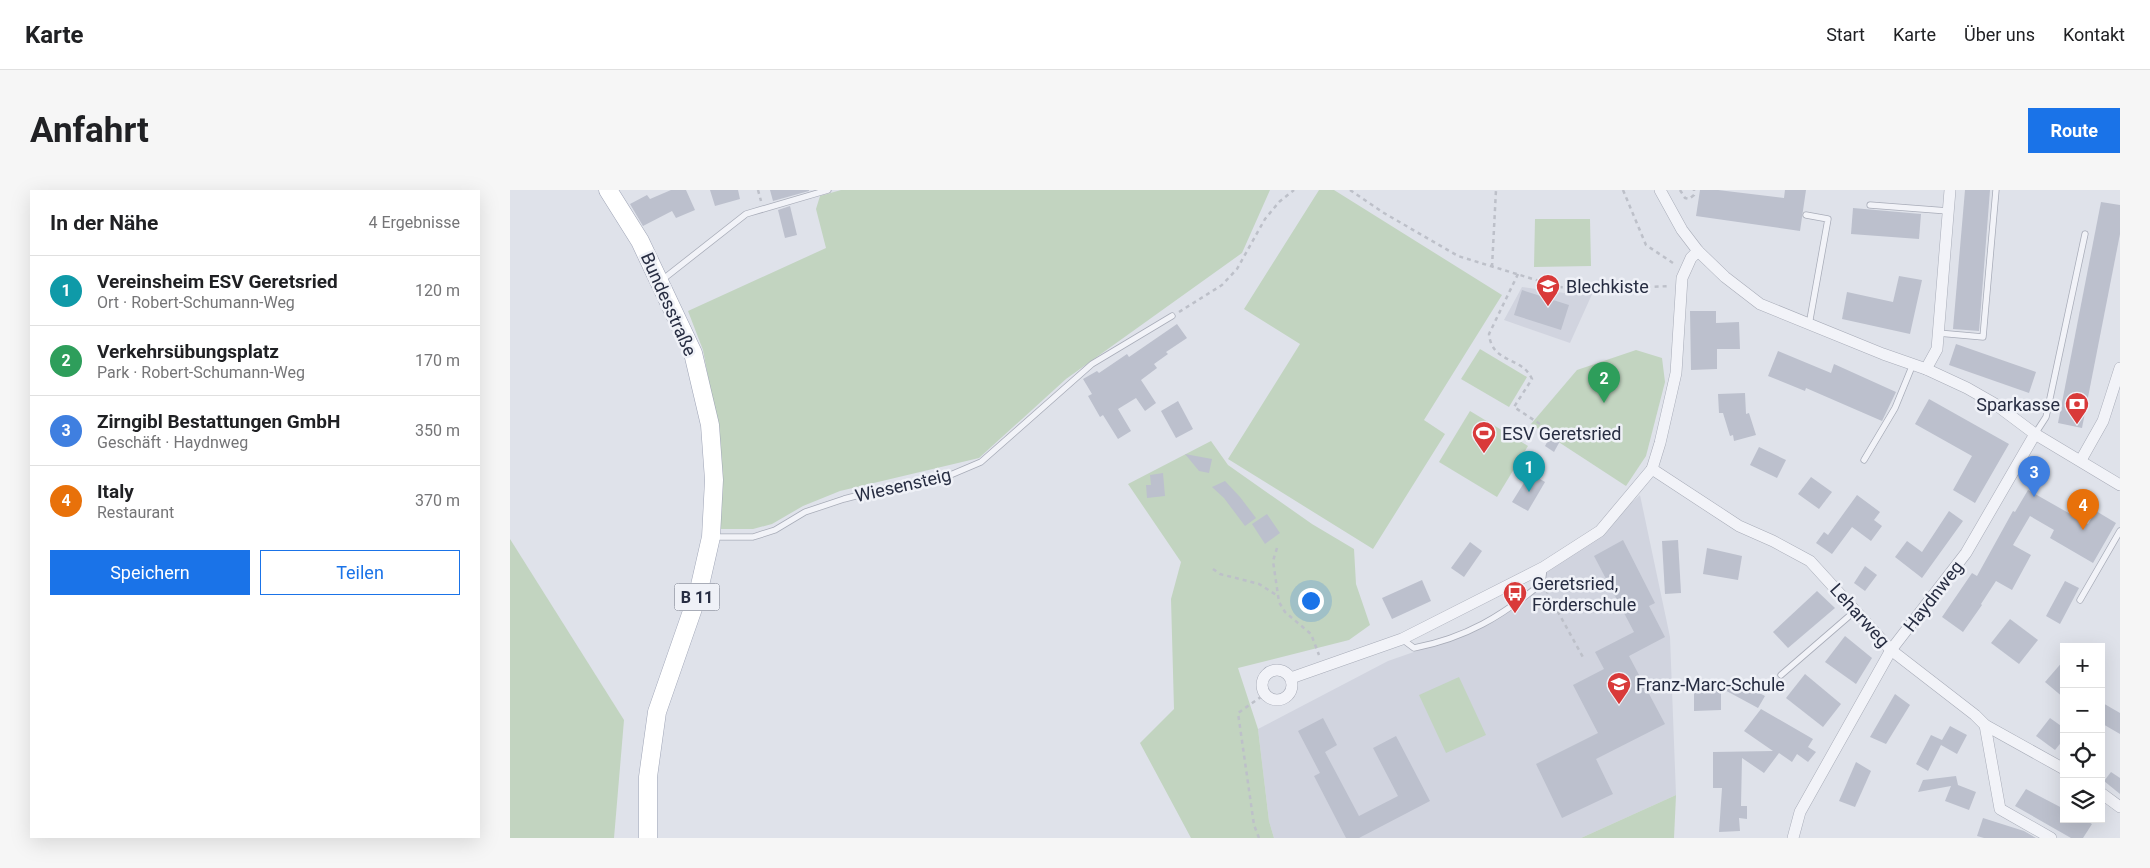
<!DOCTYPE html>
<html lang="de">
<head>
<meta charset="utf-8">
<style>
	:root { --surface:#fff; --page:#f6f6f6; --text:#202124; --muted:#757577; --line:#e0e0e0; --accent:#1a73e8 }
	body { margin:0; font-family:Roboto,sans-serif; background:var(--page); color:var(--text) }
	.controls { position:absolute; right:15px; bottom:15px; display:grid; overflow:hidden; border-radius:0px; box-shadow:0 5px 20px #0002 }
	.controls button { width:45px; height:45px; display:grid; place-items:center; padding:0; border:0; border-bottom:1px solid var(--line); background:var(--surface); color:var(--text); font:25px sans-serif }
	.you { position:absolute; left:800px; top:410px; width:18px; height:18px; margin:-12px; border:4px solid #fff; border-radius:50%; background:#1a73e8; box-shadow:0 0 0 8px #1a73e833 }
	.badge { display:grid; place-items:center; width:32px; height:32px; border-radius:50%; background:var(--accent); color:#fff; font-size:16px; font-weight:700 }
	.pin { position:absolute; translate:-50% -41px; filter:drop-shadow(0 1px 2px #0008) }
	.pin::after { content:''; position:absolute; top:26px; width:18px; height:15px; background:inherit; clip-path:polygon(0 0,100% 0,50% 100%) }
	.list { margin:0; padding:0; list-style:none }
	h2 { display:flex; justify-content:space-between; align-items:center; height:65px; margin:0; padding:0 20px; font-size:21px }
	h2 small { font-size:16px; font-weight:400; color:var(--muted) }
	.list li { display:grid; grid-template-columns:32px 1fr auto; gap:15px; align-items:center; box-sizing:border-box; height:70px; padding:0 20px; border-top:1px solid var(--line) }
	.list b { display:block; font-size:19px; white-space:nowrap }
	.list p { margin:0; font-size:16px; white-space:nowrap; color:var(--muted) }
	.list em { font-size:16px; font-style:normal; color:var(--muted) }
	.actions { display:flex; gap:10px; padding:15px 20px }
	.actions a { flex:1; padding:11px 0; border:1px solid var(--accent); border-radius:0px; text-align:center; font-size:18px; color:var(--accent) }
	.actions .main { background:var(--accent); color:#fff }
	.icon { flex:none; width:28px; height:28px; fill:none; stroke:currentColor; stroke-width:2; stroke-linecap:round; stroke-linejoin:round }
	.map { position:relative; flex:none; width:1610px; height:648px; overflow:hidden; border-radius:0px }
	header { display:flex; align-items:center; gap:30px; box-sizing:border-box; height:70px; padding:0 25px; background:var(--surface); border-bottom:1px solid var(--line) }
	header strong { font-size:24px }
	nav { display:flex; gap:28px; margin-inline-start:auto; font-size:18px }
	.intro { display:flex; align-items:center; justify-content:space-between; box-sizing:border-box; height:120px; padding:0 30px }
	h1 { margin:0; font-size:35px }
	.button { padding:12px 22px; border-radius:0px; background:var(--accent); color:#fff; font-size:18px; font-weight:700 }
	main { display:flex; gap:30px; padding:0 30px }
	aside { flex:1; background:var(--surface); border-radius:0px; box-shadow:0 5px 20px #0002 }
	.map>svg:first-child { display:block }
</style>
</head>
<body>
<header>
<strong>Karte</strong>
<nav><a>Start</a><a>Karte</a><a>Über uns</a><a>Kontakt</a></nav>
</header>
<div class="intro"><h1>Anfahrt</h1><a class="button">Route</a></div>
<main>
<aside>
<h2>In der Nähe<small>4 Ergebnisse</small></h2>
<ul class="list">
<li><span class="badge" style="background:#0f9aa8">1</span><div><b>Vereinsheim ESV Geretsried</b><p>Ort · Robert-Schumann-Weg</p></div><em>120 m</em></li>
<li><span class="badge" style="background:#2e9e5b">2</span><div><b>Verkehrsübungsplatz</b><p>Park · Robert-Schumann-Weg</p></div><em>170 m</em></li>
<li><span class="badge" style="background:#3f7fe0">3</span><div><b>Zirngibl Bestattungen GmbH</b><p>Geschäft · Haydnweg</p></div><em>350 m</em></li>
<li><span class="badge" style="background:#e8710a">4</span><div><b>Italy</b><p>Restaurant</p></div><em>370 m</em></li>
</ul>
<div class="actions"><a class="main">Speichern</a><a>Teilen</a></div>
</aside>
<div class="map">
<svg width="1610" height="648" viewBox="0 0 1610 648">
	<rect width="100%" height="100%" fill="#dfe2ea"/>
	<g fill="#d1d4df">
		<polygon points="1012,97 1061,104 1083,102 1060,153 994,130"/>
		<polygon points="1130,305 1160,447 1166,605 1071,648 764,648 759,631 748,539 878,471 961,442 1032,393 1034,377 1090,341"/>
	</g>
	<g fill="#c2d4c0">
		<polygon points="331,0 760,0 732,63 556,189 469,268 330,301 293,316 262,334 243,339 210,339 207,235 193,160 178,121 316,58 306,19 310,6"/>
		<polygon points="809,0 824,0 992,105 914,230 935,244 863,359 718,269 790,154 734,119"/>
		<polygon points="1025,29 1080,29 1081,76 1024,77"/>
		<polygon points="970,159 1017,187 999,217 951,189"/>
		<polygon points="1126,160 1152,168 1155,192 1136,266 1116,296 1021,234 1067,180"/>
		<polygon points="960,221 1018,256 987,307 929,272"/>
		<polygon points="701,251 718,275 802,334 844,359 846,394 860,435 839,450 728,478 748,539 759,631 764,648 681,648 630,553 664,519 661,409 671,372 618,294"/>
		<polygon points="0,349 114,530 104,648 0,648"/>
		<polygon points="949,487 976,545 936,563 909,505"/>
		<polygon points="1166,605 1164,648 1071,648"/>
	</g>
	<g fill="#bcc0cd">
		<polygon points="161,0 176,0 185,20 166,28 162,21 133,36 120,14 137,5 140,9"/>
		<polygon points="200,0 228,0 230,9 205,16"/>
		<polygon points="260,0 299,0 299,1 263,11"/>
		<polygon points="1190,0 1208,0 1274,8 1275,0 1296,0 1290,41 1186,26"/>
		<polygon points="1455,0 1480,0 1469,141 1443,139"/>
		<polygon points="1591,12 1610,15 1610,44 1572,238 1548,233"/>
		<polygon points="280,16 287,45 275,48 268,20"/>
		<polygon points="1343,18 1411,24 1409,49 1341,44"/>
		<polygon points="1389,86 1412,90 1400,144 1332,129 1337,102 1383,112"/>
		<polygon points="1012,100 1059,115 1051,140 1004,125"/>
		<polygon points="1180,121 1206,121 1206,133 1229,132 1230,159 1207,159 1207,179 1181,180"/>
		<polygon points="667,134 677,148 656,162 658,164 644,174 647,178 631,190 646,213 635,221 626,208 608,219 621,241 608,249 593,225 590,227 578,206 582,204 573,189 587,181 589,183 617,164 619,167"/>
		<polygon points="1446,154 1526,182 1519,203 1439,175"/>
		<polygon points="1268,161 1321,183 1324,174 1386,202 1372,231 1296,198 1295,201 1258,186"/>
		<polygon points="1235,203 1236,224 1239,223 1246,245 1224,251 1223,245 1220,246 1213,223 1209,223 1208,204"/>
		<polygon points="1419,209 1499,254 1465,313 1443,300 1462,266 1405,234"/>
		<polygon points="668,211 683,239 666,248 651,221"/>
		<polygon points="1041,245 1050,251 1044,262 1035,256"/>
		<polygon points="1249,257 1276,270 1267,288 1240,275"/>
		<polygon points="675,264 702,269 699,283 689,281"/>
		<polygon points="653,283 655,306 637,308 636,295 641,295 640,285"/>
		<polygon points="1020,283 1035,292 1018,321 1002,312"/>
		<polygon points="1301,287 1322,302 1309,319 1288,304"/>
		<polygon points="715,291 730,307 746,328 735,336 714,308 702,297"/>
		<polygon points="1518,300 1578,334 1586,321 1606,333 1583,373 1540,348 1544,340 1520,326 1503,355 1521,365 1502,400 1486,391 1471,414 1472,415 1453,442 1432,427 1462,383 1467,386 1503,321 1505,322"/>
		<polygon points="1347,305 1370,322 1364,330 1372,336 1361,351 1342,337 1322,364 1306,353 1314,342 1318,345"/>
		<polygon points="1439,321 1453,331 1412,388 1385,367 1397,351 1412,362"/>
		<polygon points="757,324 770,343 755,354 742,334"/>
		<polygon points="1113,350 1145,413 1139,416 1155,447 1119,466 1155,534 1086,569 1103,604 1052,628 1026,574 1088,543 1063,495 1094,479 1085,462 1124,442 1084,366"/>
		<polygon points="1168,350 1171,403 1155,404 1152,351"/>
		<polygon points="960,352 972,361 954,387 941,378"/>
		<polygon points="1197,358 1232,366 1228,390 1193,384"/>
		<polygon points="1355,376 1367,385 1355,401 1344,393"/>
		<polygon points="912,390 921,411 882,429 872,408"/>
		<polygon points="1555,391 1569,398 1550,434 1536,426"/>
		<polygon points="1307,401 1325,418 1278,458 1263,442"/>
		<polygon points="1500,429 1528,450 1509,474 1481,453"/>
		<polygon points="1335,446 1362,468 1346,494 1315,472"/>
		<polygon points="1554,470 1554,508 1535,492"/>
		<polygon points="1295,484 1331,514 1313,537 1276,508"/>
		<polygon points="1230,493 1255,506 1248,518 1211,498 1211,520 1184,521 1184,497 1228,496"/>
		<polygon points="1385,504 1400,515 1376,554 1360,547"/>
		<polygon points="1591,512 1610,523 1610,544 1591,533"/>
		<polygon points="1251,519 1303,549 1298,557 1306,562 1298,572 1287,564 1282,572 1269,563 1254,583 1232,568 1231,616 1237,616 1237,629 1229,628 1230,641 1209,642 1212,598 1203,598 1203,562 1263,561 1234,541"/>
		<polygon points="813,528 827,555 815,562 849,626 888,606 863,558 886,546 920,611 849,648 836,648 804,586 810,583 788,541"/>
		<polygon points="1540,528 1554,538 1554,549 1545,560 1526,546"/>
		<polygon points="1440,536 1457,545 1447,564 1431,555 1418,581 1406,574 1421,545 1432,550"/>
		<polygon points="1346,572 1361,581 1345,617 1329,611"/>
		<polygon points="1601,582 1610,588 1610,604 1594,591"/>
		<polygon points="1446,586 1448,595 1466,602 1459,620 1435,611 1441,596 1408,602 1413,590"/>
		<polygon points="1516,599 1554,619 1554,629 1573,629 1582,634 1573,648 1561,648 1505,616"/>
		<polygon points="1473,628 1514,641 1526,648 1474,648 1467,646"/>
	</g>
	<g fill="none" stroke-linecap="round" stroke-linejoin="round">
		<g stroke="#a8acb8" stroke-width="7">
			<g id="lane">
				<polyline points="1360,15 1438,21"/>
				<polyline points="1296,25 1318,29 1299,135"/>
				<polyline points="152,90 236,24 318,0"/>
				<polyline points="1428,143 1473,147 1486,0"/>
				<polyline points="1525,244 1536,227 1575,44"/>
				<polyline points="1354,270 1385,218 1403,174"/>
				<polyline points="203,347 243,347 265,340 295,322 334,309 380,297 438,286 471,272 582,174 662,126"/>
				<polyline points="1570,410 1610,341"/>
				<path d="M 892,449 L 904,458 C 956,448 992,426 1032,393 L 1034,378"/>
				<polyline points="1271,485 1345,421"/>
			</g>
		</g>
		<g stroke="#a8acb8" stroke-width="12">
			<g id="street">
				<polyline points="1150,0 1172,40 1188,61 1215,87 1250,114 1373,164 1416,179 1457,198 1485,214 1525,244 1610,295"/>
				<polyline points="1416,179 1427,159 1440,0"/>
				<polyline points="1571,270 1593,231 1610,178"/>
				<polyline points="1142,279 1229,336 1263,351 1300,371 1381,460 1465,525 1475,535 1554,579"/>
				<circle cx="767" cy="495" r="15"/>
				<polyline points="781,488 892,449 1034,377 1090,341 1142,279 1150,253 1166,183 1172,88 1181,68 1188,61"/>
				<polyline points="1475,535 1490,619 1541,648"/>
				<polyline points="1591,603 1610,617"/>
				<polyline points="1283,648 1290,622 1381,460 1456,363 1525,244"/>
			</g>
		</g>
		<g stroke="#9ea4b6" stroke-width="19">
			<polyline id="primary" points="98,0 130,51 183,163 200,235 204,290 201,347 188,404 147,522 138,587 138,648"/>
		</g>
		<g stroke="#bdc0c9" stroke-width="2.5" stroke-dasharray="4 4" stroke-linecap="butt">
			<polyline points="248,0 251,11"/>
			<polyline points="840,0 874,23 948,66 1049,97 1101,99 1160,96"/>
			<polyline points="1113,0 1136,55 1166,75"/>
			<polyline points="1170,0 1175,8 1179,9 1184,5 1184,0"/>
			<polyline points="982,77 986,0"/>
			<path d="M 1008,84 L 979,144 C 982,174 1012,166 1022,189 L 1004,217 L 1033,236"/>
			<polyline points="669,122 712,95 727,79 755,29 769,12 784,0"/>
			<polyline points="767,358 763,371 769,412 775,422 801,444 809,465"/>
			<polyline points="703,379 710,384 749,394 768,406"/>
			<polyline points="1036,400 1074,469"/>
			<polyline points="749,648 744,635 728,523 755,504"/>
		</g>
		<use href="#lane" stroke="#f2f3f8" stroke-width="5.5"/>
		<use href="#street" stroke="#f2f3f8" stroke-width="11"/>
		<use href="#primary" stroke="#fff" stroke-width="18"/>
	</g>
	<defs>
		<g id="school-pin" transform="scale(1.25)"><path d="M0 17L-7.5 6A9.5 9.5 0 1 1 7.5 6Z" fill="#d93a3a" stroke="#eff1f7"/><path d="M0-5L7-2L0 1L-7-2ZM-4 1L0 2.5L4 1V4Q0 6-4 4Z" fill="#fff"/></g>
		<g id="bank-pin" transform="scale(1.25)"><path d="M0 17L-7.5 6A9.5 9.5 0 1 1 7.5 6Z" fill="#d93a3a" stroke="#eff1f7"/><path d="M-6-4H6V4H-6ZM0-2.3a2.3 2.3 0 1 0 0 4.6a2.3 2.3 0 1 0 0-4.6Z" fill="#fff"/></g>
		<g id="stadium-pin" transform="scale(1.25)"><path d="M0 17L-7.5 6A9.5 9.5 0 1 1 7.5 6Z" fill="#d93a3a" stroke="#eff1f7"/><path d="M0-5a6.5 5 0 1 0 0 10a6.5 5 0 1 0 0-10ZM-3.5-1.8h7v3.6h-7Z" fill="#fff"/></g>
		<g id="bus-pin" transform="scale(1.25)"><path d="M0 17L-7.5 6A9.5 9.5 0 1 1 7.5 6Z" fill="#d93a3a" stroke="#eff1f7"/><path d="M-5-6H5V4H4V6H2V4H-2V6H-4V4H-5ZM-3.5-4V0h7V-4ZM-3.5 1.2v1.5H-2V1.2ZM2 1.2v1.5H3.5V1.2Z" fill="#fff"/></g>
	</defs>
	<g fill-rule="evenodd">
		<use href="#school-pin" x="1038" y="96"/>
		<use href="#bank-pin" x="1567" y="214"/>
		<use href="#stadium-pin" x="974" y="243"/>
		<use href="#bus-pin" x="1005" y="403"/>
		<use href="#school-pin" x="1109" y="494"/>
	</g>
	<g text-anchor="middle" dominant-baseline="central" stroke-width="5" stroke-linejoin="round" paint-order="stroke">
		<rect fill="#eff1f7" stroke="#636878" stroke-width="1" x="164.5" y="393.5" width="45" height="27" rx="4"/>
		<g font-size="16" font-weight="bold" fill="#272d42">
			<text x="187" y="407">B 11</text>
		</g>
		<g font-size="18" fill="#272d42" stroke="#eff1f7" text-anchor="start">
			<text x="1056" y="96">Blechkiste</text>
			<text x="1550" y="214" text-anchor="end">Sparkasse</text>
			<text x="992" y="243">ESV Geretsried</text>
			<text x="1022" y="393">Geretsried,<tspan x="1022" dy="21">Förderschule</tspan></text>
			<text x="1126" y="494">Franz-Marc-Schule</text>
		</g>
		<g font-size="18" fill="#272d42" stroke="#eff1f7">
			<text transform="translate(159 114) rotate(66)">Bundesstraße</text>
			<text transform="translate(393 295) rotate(-13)">Wiesensteig</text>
			<text transform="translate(1423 406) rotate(-52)">Haydnweg</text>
			<text transform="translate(1350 425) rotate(48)">Leharweg</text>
		</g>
	</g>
</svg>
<div class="controls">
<button>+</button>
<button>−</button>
<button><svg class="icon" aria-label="locate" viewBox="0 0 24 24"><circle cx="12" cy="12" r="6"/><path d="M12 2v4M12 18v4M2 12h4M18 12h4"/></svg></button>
<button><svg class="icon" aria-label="layers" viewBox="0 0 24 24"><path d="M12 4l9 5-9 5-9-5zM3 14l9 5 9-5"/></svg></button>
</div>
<div class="you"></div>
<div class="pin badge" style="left:1019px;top:302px;background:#0f9aa8">1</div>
<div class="pin badge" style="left:1094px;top:213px;background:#2e9e5b">2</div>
<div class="pin badge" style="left:1524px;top:307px;background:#3f7fe0">3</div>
<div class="pin badge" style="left:1573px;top:340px;background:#e8710a">4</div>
</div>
</main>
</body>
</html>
